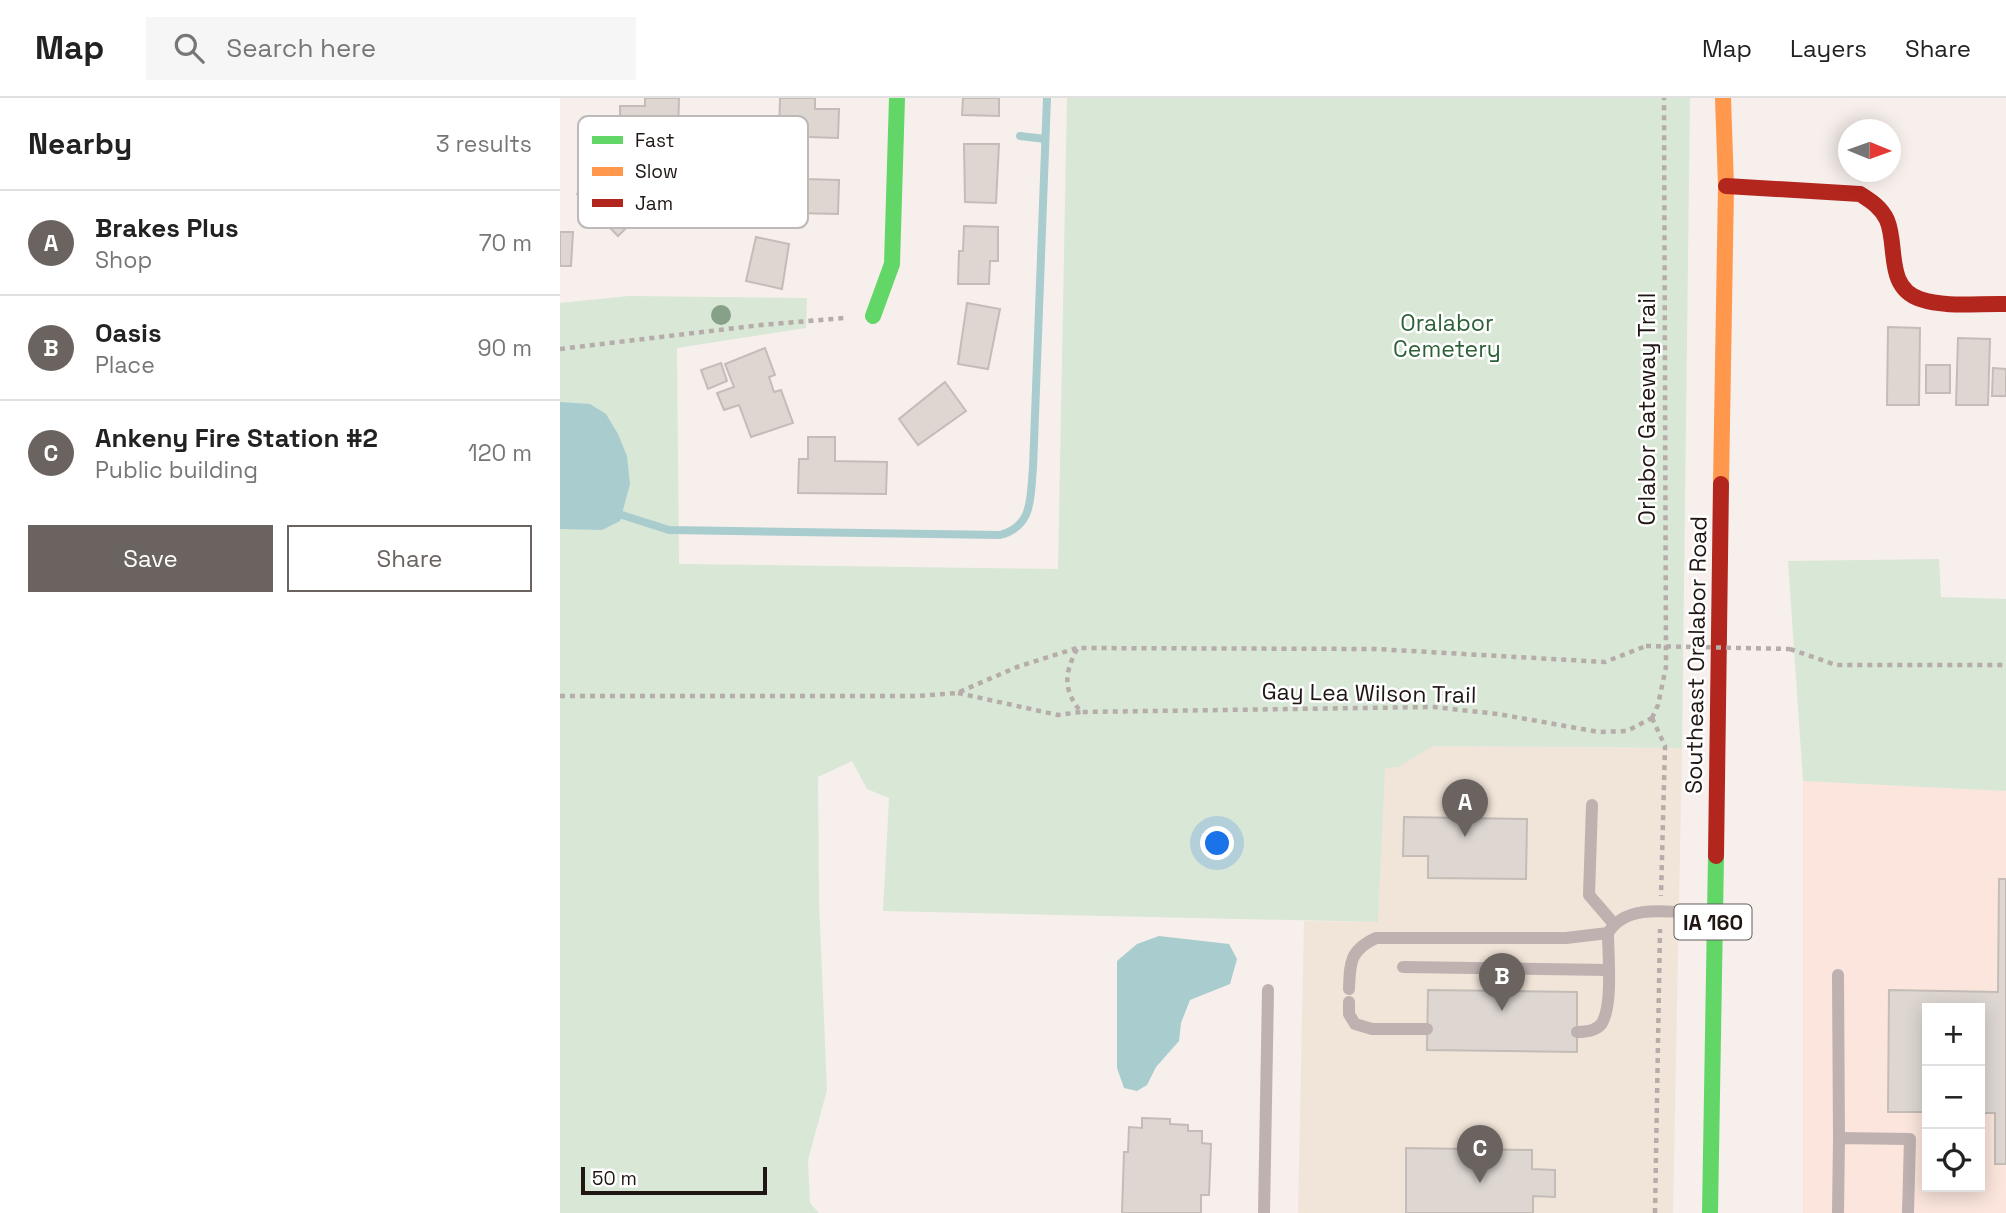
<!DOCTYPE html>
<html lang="en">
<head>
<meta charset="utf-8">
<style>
	:root { --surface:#fff; --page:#f6f6f6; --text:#222; --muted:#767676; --line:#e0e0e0; --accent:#6b635f }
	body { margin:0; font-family:"Space Grotesk",sans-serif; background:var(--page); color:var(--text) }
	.controls { position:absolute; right:21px; bottom:21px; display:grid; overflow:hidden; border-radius:0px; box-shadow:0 4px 18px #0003 }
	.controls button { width:63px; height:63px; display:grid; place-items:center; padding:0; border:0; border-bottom:2px solid var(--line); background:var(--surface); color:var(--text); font:35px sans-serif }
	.compass { position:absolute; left:1278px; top:21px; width:63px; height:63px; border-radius:50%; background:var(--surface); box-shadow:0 4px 18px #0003; rotate:91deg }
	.scale { position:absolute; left:21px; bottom:18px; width:186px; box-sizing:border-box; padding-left:7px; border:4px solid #201714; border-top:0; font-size:19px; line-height:24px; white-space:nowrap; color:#201714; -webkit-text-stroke:5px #fff; paint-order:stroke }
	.you { position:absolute; left:658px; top:746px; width:24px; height:24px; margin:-18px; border:5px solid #fff; border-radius:50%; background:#1a73e8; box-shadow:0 0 0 10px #1a73e833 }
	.badge { display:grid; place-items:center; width:46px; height:46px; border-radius:50%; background:var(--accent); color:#fff; font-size:23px; font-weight:700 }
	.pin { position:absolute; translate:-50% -58px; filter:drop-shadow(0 2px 4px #0008) }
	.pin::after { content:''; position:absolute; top:37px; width:24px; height:21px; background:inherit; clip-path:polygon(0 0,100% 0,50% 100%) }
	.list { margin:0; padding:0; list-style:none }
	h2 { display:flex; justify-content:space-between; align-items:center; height:91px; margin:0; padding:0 28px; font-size:30px }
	h2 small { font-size:23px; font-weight:400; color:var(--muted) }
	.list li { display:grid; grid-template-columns:46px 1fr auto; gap:21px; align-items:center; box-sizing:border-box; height:105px; padding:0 28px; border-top:2px solid var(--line) }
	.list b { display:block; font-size:26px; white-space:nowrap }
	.list p { margin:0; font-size:23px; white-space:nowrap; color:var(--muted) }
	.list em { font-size:23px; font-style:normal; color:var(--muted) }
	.actions { display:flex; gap:14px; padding:21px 28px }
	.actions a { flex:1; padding:16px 0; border:2px solid var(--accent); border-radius:0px; text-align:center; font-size:24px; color:var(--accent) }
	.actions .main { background:var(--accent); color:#fff }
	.icon { flex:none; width:38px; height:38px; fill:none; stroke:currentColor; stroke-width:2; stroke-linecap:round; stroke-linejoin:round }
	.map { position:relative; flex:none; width:1446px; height:1115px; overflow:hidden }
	header { display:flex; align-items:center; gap:42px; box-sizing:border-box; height:98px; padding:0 35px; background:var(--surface); border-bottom:2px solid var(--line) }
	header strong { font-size:33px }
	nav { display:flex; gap:38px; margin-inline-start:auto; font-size:24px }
	.search { width:490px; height:63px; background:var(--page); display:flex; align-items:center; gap:18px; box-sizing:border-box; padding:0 24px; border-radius:0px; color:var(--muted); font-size:26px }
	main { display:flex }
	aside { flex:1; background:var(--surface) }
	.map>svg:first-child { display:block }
</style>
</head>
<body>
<header>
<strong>Map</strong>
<div class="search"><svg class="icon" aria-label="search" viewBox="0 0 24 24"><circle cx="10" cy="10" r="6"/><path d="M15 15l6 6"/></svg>Search here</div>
<nav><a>Map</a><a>Layers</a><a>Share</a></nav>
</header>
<main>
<aside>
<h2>Nearby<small>3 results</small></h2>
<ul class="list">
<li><span class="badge">A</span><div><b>Brakes Plus</b><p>Shop</p></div><em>70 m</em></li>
<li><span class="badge">B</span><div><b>Oasis</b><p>Place</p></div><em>90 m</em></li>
<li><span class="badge">C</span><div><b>Ankeny Fire Station #2</b><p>Public building</p></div><em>120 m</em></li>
</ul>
<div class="actions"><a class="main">Save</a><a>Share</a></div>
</aside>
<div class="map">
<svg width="1446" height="1115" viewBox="0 0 1446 1115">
	<rect width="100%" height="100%" fill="#f7efeb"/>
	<polygon fill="#f1e5d9" points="871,648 1122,650 1113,1115 738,1115 744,823 818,824 824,670"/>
	<path fill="#fbe5dc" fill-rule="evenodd" d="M 1243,683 L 1446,693 L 1446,1115 L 1243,1115 ZM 1367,910 L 1420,910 L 1420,1089 L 1367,1089 Z"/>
	<g fill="#d9e7d7">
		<polygon points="507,0 1130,0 1122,650 873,648 838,669 825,670 818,824 323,813 329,700 307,691 292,663 258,679 259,804 267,992 248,1062 250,1105 259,1115 0,1115 0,205 69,198 247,200 246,230 117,250 119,466 498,471"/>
		<polygon points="1379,461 1381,499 1446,501 1446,693 1243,683 1228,463"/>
	</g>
	<g fill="#a9ccce">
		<polygon points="0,304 30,306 46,316 58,336 67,358 70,386 60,423 42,432 0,431"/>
		<polygon points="599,838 669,846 677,861 670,886 630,902 621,925 619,943 596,969 587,987 577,993 564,990 557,970 557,863 577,846"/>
	</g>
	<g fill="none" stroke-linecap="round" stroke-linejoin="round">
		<g stroke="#a9ccce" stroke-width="8">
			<polyline points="460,38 485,41"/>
			<path d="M 62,417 L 109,432 L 440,437 C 474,428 470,399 473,370 L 487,0"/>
		</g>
	</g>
	<g fill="#ded7d1" stroke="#c3bcb7" stroke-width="2">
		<polygon points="85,0 119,0 118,36 60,35 60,8 85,8"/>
		<polygon points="220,0 255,0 255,11 279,11 278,40 219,38"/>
		<polygon points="403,0 439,0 439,18 402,17"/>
		<polygon points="404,46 439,46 436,105 405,104"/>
		<polygon points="211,52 241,53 240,75 245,75 245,81 279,82 278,116 196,114 197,80 210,80"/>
		<polygon points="81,67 105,92 58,138 17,96 36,77 53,94"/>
		<polygon points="404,128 438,129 438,163 430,163 429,186 398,186 399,153 403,153"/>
		<polygon points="0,134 13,134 11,168 0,168"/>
		<polygon points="196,139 229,146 222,191 186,183"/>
		<polygon points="407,205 440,211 428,271 398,266"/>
		<polygon points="1328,229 1360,230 1359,307 1327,307"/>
		<polygon points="1398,240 1430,241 1428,307 1396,307"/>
		<polygon points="205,250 215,277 209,279 214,294 221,292 233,325 191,339 179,307 164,312 157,295 174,289 165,266"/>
		<polygon points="161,265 167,283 148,291 141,272"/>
		<rect x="1366" y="267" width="24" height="28"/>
		<polygon points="1433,270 1446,271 1446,298 1432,298"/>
		<polygon points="385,284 406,313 358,347 339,321"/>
		<polygon points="248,339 275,339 275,363 327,364 326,396 238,395 239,361 248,361"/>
		<polygon points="844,719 967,721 966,781 868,780 868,758 843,758"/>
		<polygon points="1439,781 1446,781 1446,1066 1435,1066 1435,1015 1420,1015 1420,910 1367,910 1367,1014 1328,1014 1329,892 1438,894"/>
		<polygon points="868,892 1017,894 1017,954 867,952"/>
		<polygon points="582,1020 610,1021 610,1026 628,1027 628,1033 642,1033 642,1045 651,1046 649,1097 641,1097 641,1115 562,1115 564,1054 568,1054 569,1029 582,1030"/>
		<polygon points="846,1050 972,1052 972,1071 995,1072 995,1099 973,1098 973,1115 846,1115"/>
	</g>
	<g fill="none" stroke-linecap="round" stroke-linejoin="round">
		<g stroke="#b6acaa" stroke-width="4.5" stroke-dasharray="5 5" stroke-linecap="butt">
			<polyline points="0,251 201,227 284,220"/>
			<path d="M 517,551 C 504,576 503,592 521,614 L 873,609 L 938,616 L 1039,634 L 1067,633 L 1092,620"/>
			<polyline points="1230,551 1276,567 1446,567"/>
			<polyline points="398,595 498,617 521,614"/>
			<polyline points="0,598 357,598 397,595 457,569 517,550 816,551 1045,564 1086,548"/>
			<polyline points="1092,620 1098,607 1106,569 1104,0"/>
			<polyline points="1092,620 1105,648 1101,798"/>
			<polyline points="1095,1115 1100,831"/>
		</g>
		<g stroke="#beb1b0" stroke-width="12">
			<polyline points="1032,707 1029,797 1054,826"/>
			<polyline points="843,869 1048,872"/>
			<polyline points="1278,877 1279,1040"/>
			<path d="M 789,891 C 790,864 790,852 816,840 L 1006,840 L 1048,835"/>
			<polyline points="789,904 789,916 795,926 812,931 867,931"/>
			<path d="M 1017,934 C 1026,934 1037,933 1042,925 C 1053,906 1048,858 1048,835 C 1067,803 1116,815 1149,816"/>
			<polyline points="704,1115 708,892"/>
			<polyline points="1278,1115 1279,1040 1350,1041 1348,1115"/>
		</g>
		<g stroke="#63d668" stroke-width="16">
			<polyline points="313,218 332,166 337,0"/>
			<polyline points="1150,1115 1156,758"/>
		</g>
		<polyline stroke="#ff974d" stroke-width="16" points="1161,386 1166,88 1163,0"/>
		<g stroke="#b3261e" stroke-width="16">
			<path d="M 1166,88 L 1300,96 C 1311,103 1321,109 1327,122 C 1338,148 1325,189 1360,201 C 1386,210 1419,205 1446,206"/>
			<polyline points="1156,758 1161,386"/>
		</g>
		<polyline stroke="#b6acaa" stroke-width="4.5" stroke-dasharray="5 5" stroke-linecap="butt" points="1086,548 1230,551"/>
	</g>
	<circle fill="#87a189" cx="161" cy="217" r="10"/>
	<g text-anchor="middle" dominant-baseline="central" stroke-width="5" stroke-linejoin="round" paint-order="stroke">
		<rect fill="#fff" stroke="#635d5a" stroke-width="2" x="1114.5" y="806.5" width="77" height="35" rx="5"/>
		<g font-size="21" font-weight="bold" fill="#201714">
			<text x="1153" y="824">IA 160</text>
		</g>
		<g font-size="23" fill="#2c6138" stroke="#fff">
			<text x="887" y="225">Oralabor<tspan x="887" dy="26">Cemetery</tspan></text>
		</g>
		<g font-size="23" fill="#201714" stroke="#fff">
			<text transform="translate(1087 311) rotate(-90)">Orlabor Gateway Trail</text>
			<text transform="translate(1136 557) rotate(-89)">Southeast Oralabor Road</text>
			<text transform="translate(809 595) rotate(1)">Gay Lea Wilson Trail</text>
		</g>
	</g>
	<rect x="18" y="18" width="230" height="112" rx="10" fill="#fff" stroke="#bcb9b8" stroke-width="2"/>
	<rect x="32" y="38" width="31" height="8" fill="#63d668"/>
	<rect x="32" y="69" width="31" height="9" fill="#ff974d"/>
	<rect x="32" y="101" width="31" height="8" fill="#b3261e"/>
	<g font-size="19" fill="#201714">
		<text x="75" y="49">Fast</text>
		<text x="75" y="80">Slow</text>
		<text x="75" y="112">Jam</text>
	</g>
</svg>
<div class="controls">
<button>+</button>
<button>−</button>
<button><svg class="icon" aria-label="locate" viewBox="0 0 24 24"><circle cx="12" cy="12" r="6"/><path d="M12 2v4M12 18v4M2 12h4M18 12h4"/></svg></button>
</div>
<svg class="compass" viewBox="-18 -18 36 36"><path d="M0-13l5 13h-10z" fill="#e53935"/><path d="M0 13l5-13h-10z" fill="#767676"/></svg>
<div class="scale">50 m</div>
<div class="you"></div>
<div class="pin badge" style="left:905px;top:739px">A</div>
<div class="pin badge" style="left:942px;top:913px">B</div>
<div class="pin badge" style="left:920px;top:1085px">C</div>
</div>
</main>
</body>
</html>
